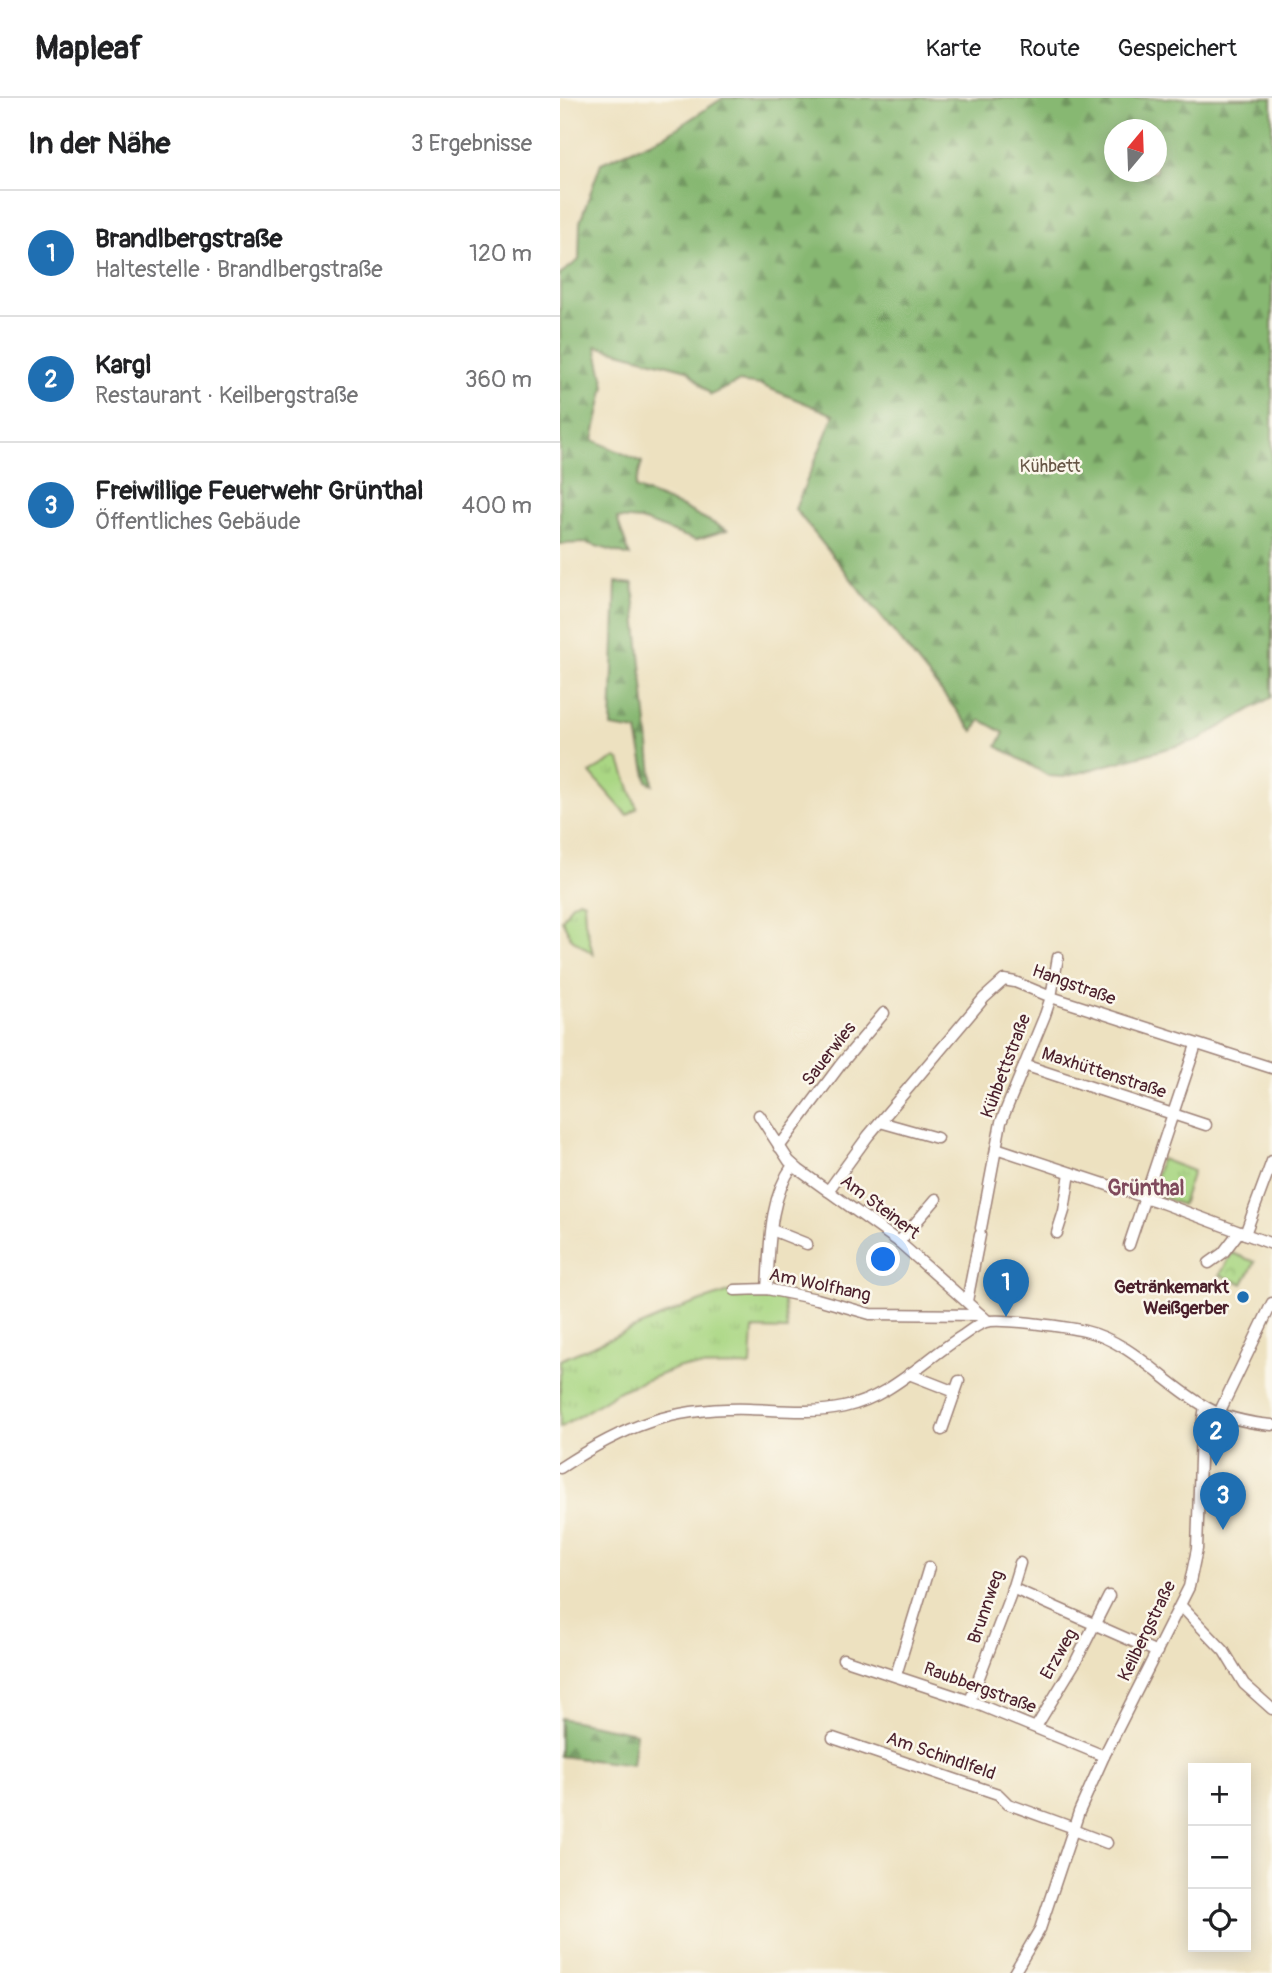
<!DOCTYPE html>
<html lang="de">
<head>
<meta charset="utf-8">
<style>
	:root { --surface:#fff; --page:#f2f2f2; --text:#202124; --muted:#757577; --line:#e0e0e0; --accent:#1f6fb2 }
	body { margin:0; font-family:Pangolin,sans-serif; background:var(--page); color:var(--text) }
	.controls { position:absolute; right:21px; bottom:21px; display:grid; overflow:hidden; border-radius:0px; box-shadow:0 4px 18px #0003 }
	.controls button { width:63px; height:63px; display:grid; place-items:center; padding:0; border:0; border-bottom:2px solid var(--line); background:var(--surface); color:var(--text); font:35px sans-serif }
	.compass { position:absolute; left:544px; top:21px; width:63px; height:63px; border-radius:50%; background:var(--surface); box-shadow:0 4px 18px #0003; rotate:19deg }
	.you { position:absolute; left:324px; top:1162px; width:24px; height:24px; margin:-18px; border:5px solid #fff; border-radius:50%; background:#1a73e8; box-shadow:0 0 0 10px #1a73e833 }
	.badge { display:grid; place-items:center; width:46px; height:46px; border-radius:50%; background:var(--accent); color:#fff; font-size:23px; font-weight:700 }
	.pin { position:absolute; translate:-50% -58px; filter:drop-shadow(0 2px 4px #0008) }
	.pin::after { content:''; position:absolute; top:37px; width:24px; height:21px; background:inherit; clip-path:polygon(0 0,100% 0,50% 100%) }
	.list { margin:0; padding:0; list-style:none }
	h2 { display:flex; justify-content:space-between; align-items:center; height:91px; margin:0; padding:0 28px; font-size:30px }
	h2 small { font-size:23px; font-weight:400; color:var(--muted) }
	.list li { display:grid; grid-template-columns:46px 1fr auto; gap:21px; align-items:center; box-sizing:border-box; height:126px; padding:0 28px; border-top:2px solid var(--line) }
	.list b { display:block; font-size:26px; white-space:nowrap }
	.list p { margin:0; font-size:23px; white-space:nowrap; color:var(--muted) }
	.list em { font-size:23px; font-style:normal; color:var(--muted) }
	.icon { flex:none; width:38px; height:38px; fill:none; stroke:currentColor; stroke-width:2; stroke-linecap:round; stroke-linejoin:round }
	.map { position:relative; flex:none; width:712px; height:1875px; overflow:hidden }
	header { display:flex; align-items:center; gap:42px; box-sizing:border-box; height:98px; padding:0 35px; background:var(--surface); border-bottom:2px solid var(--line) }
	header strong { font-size:33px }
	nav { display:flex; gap:38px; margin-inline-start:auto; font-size:24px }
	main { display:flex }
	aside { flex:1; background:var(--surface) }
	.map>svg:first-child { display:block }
</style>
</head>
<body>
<header>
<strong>Mapleaf</strong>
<nav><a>Karte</a><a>Route</a><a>Gespeichert</a></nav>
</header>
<main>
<aside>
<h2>In der Nähe<small>3 Ergebnisse</small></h2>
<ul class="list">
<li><span class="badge">1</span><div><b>Brandlbergstraße</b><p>Haltestelle · Brandlbergstraße</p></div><em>120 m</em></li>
<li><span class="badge">2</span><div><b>Kargl</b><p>Restaurant · Keilbergstraße</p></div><em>360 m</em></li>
<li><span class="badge">3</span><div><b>Freiwillige Feuerwehr Grünthal</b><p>Öffentliches Gebäude</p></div><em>400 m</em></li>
</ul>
</aside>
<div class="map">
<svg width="712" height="1875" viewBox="0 0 712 1875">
	<defs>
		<pattern id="grass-tufts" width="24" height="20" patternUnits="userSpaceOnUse" patternTransform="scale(1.75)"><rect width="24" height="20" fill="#aad784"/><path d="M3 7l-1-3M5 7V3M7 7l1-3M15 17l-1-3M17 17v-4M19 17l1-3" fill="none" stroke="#94b872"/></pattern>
		<pattern id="forest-firs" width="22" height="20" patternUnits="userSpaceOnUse" patternTransform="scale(1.75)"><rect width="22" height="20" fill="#87b872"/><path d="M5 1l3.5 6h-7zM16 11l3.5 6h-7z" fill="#70955e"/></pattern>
		<pattern id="park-crowns" width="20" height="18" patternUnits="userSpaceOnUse" patternTransform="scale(1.75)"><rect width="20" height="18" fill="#aad784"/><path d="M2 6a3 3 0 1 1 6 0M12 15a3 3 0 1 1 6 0" fill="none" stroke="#94b872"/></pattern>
	</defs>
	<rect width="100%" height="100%" fill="#fbf7ec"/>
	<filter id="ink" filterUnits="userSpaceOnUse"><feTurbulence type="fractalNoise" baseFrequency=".0143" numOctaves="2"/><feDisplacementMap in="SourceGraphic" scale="14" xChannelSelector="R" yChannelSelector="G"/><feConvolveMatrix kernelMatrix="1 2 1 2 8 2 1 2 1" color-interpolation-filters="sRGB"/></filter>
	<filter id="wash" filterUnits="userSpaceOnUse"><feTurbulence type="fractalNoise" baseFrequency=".00686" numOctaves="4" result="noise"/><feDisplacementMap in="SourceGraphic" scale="28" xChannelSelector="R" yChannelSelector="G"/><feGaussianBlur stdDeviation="1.57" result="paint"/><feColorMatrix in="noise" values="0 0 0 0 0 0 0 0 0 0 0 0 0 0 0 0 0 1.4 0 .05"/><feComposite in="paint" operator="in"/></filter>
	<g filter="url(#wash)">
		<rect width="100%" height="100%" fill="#ede1c0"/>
		<g fill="url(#grass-tufts)" stroke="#7a7b58" stroke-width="2">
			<polygon points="56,660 60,663 77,710 67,717 30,675"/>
			<polygon points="19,802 24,804 25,823 33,856 11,840 2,822 11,807"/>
			<polygon points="601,1061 633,1073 622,1107 593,1095 592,1090"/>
			<polygon points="175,1192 223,1197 227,1232 193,1231 191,1268 120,1269 61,1292 0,1330 0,1262 124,1209"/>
		</g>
		<g fill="url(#forest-firs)" stroke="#686c4e" stroke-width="2" fill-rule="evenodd">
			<path d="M 163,0 L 712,0 L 712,599 L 638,642 L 504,679 L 489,678 L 437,648 L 444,635 L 421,622 L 413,633 L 235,411 L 274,317 L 201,287 L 178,284 L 151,297 L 127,272 L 36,248 L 45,288 L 33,342 L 82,364 L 75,390 L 122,409 L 167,432 L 135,442 L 81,422 L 57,420 L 70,458 L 26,445 L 0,446 L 0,176 L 19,162 L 20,124 L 41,65 L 106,37 ZM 554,32 L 596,32 L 596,74 L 554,74 Z"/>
			<polygon points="56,484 73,486 93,687 87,683 77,633 51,629"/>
			<polygon points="0,1620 76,1635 72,1667 0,1658"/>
		</g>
		<polygon fill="url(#park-crowns)" stroke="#7a7b58" stroke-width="2" points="672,1155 695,1164 683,1186 660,1177"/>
	</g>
	<g filter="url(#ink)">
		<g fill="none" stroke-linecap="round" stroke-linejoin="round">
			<g stroke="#9c8076" stroke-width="13">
				<g id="minor">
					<polyline points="464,967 646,1027"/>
					<polyline points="199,1017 229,1063 239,1072 339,1144 428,1223"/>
					<polyline points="320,1024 377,1040"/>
					<polyline points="219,1049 281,966 324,915"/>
					<polyline points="436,1050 602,1105 712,1146"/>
					<polyline points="268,1093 308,1038 424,900 444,882 455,884 491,899 712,970"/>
					<polyline points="421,1130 441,1024 485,917 491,899 498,859"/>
					<polyline points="212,1132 247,1146"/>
					<polyline points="497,1135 504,1113 510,1075"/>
					<polyline points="685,1136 712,1063"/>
					<polyline points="339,1144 376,1101"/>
					<polyline points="569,1147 636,947"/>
					<polyline points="649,1165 663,1155 679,1134"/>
					<path d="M 207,1191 C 210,1150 208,1102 233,1067"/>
					<polyline points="175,1192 207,1191 257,1201 310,1216 421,1217"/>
					<polyline points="407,1203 420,1137"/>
					<polyline points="349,1276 395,1294"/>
					<polyline points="659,1315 712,1205"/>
					<polyline points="382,1332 399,1283"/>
					<path d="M 0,1370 C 64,1328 111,1309 189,1311 C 221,1312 252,1316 284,1309 C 329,1300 364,1262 402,1238 C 409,1233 420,1224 430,1223 C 447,1221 507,1229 525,1233 C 572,1244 605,1286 646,1309 C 665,1320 690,1325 712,1327"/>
					<polyline points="452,1490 597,1554"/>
					<polyline points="621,1508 664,1553 684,1586 712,1611"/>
					<polyline points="283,1561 410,1603 544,1658"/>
					<polyline points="336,1577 369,1469"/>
					<polyline points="410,1603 450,1498 460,1465"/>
					<polyline points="476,1629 516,1563 549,1498"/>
					<polyline points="273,1640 438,1696 448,1706 514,1730"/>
					<polyline points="513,1732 547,1745"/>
					<polyline points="454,1875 480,1831 519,1714 544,1658 629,1489 637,1451 641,1332 645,1309"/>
				</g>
			</g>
			<use href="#minor" stroke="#fff" stroke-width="10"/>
		</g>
	</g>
	<circle fill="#1f6fb2" stroke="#fbf7ec" stroke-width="2.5" cx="683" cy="1199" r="7"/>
	<g text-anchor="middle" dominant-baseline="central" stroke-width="5" stroke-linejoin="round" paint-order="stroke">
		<g font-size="18" fill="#675646" stroke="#fbf7ec">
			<text x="490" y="368">Kühbett</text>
		</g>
		<g font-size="18" fill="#4a1f2b" stroke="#fbf7ec">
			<text transform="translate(514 887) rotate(20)">Hangstraße</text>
			<text transform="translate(269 956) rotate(-52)">Sauerwies</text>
			<text transform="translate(446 968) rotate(-69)">Kühbettstraße</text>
			<text transform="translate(544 975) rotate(18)">Maxhüttenstraße</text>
			<text transform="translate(320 1109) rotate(37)">Am Steinert</text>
			<text transform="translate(260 1187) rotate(12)">Am Wolfhang</text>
			<text transform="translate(426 1509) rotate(-71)">Brunnweg</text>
			<text transform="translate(587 1533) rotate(-64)">Keilbergstraße</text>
			<text transform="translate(499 1556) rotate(-60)">Erzweg</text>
			<text transform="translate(420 1590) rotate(20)">Raubbergstraße</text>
			<text transform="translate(381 1658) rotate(19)">Am Schindlfeld</text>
		</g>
		<g font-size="18" font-weight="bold" fill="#4a1f2b" stroke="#fbf7ec" text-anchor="end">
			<text x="669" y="1189">Getränkemarkt<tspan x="669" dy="21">Weißgerber</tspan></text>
		</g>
		<g font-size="21" font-weight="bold" fill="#7f4a5c" stroke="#fbf7ec">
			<text x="586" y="1090">Grünthal</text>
		</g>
	</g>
</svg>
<div class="controls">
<button>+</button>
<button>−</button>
<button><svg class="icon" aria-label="locate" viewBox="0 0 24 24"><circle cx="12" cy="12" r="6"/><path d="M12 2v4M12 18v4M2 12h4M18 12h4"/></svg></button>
</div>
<svg class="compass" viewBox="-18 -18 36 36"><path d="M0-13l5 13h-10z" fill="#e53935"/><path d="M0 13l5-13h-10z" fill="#757577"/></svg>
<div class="you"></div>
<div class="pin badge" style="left:446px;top:1219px">1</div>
<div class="pin badge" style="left:656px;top:1368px">2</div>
<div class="pin badge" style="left:663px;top:1432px">3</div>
</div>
</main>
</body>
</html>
